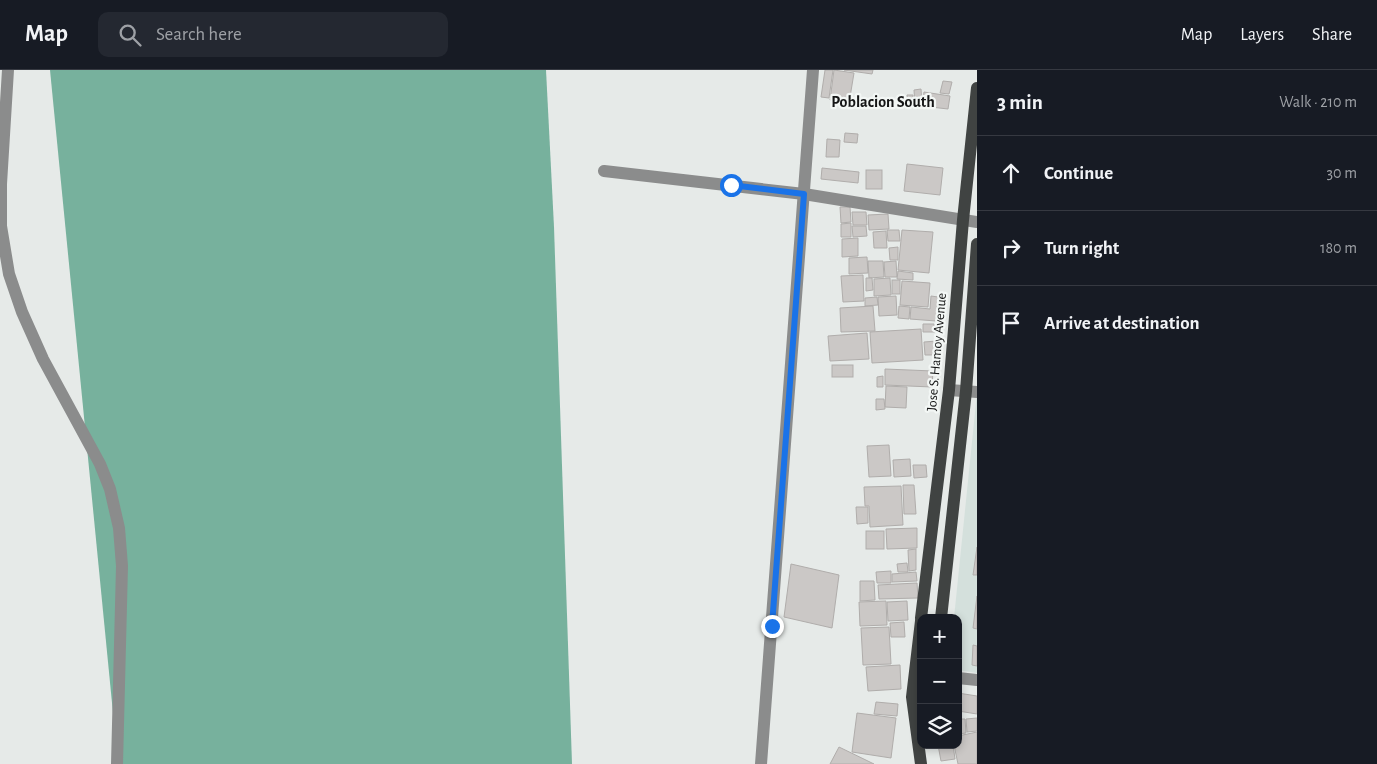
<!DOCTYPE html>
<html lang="en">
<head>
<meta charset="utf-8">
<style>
	:root { --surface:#171b24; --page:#242831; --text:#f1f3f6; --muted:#9ea1a6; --line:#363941 }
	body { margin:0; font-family:"Alegreya Sans",sans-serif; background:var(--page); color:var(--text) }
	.controls { position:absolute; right:15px; bottom:15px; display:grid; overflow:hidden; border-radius:10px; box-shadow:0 2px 8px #0003 }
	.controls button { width:45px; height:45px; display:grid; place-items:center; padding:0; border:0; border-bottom:1px solid var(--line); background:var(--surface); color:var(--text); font:25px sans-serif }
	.stop { position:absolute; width:15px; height:15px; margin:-11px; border:4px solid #1a73e8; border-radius:50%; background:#fff }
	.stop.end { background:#1a73e8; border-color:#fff; box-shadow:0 1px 5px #0008 }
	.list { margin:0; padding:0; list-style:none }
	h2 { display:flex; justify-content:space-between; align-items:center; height:65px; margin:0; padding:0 20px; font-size:21px }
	h2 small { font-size:16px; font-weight:400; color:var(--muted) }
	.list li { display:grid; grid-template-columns:32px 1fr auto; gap:15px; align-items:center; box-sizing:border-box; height:75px; padding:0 20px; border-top:1px solid var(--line) }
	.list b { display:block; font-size:19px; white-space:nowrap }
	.list em { font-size:16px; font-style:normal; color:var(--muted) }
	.icon { flex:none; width:28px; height:28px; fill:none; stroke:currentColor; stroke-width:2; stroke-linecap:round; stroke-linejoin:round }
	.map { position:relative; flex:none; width:977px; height:694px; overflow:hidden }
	header { display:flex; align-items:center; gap:30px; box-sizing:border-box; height:70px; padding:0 25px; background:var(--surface); border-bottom:1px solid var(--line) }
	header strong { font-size:24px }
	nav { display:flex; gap:28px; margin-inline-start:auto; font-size:18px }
	.search { width:350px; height:45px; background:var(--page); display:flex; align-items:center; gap:12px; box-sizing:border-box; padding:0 18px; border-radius:10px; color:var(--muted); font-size:19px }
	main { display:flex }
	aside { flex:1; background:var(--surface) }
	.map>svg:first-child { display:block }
</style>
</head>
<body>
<header>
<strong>Map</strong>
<div class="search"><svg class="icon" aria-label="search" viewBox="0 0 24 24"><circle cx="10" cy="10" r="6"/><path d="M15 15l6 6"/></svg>Search here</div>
<nav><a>Map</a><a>Layers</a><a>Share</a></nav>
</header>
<main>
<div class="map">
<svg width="977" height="694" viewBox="0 0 977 694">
	<rect width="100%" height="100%" fill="#e6eae8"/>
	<polygon fill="#d4e0dc" points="977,323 977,603 958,600 958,548 954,548"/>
	<polygon fill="#77b19d" points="50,0 546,0 554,157 572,694 118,694"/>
	<g fill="#cbc8c6" stroke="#b0adab">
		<polygon points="825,0 833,0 829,28 821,27"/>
		<polygon points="834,0 854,3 849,33 830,30"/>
		<polygon points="844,0 873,0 872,4"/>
		<polygon points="943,11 952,12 949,24 940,23"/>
		<polygon points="921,19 922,35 915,35 914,20"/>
		<polygon points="924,22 950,26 948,39 922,36"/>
		<polygon points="907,25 913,25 913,32 908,33"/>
		<polygon points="845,63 858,64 857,73 844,72"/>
		<polygon points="827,69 840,70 839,87 826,87"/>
		<polygon points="907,94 943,98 940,125 904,121"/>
		<polygon points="822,98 859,102 858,113 821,109"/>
		<rect x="866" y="100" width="16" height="19"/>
		<polygon points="840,137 850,137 851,152 841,153"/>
		<polygon points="852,142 866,142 867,155 853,155"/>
		<polygon points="888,144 889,159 869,160 868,145"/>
		<polygon points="851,153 851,167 841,167 841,154"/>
		<polygon points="852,156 866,156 867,166 853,167"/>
		<polygon points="887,160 899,160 900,171 888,171"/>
		<polygon points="902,160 933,162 929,203 898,200"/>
		<polygon points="886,161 887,178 874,178 873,162"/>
		<polygon points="858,168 858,186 842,187 842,169"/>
		<polygon points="898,177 898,190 890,190 889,178"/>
		<polygon points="867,187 868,203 849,204 849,188"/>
		<polygon points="868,191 883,191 884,207 869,208"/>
		<polygon points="896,191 897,207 885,207 884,192"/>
		<polygon points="898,201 913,203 913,210 897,209"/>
		<polygon points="863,205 864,231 843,232 841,206"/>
		<polygon points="866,208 872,208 873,220 866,221"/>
		<polygon points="890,208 891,225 874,226 874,209"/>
		<rect x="892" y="210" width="8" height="14"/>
		<polygon points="902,211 930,213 928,237 900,235"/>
		<polygon points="896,226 897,245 879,246 878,227"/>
		<polygon points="931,226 938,227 936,251 910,249 911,237 930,239"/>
		<polygon points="877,227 878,235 865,236 865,228"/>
		<polygon points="873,236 875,261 841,262 840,238"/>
		<polygon points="899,236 910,237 909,249 898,248"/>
		<polygon points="923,254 934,254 935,262 923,262"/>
		<polygon points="921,259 923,290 872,293 870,262"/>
		<polygon points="867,263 869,289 830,291 828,266"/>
		<polygon points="937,271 938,285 925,285 924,272"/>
		<rect x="832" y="295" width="21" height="12"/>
		<polygon points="885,299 933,301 932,317 885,315"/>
		<polygon points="883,306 883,317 877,317 877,307"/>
		<polygon points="886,316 907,317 906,338 885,337"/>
		<polygon points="876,329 884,329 885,339 876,340"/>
		<polygon points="889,375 891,406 869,407 867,376"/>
		<polygon points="910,389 911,406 894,407 893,390"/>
		<polygon points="913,395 926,395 927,407 914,408"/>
		<polygon points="903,415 914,415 916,444 904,444"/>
		<polygon points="901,416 903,455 870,457 869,436 865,436 864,417"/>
		<polygon points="856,437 868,437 868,453 857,454"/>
		<polygon points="917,458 917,478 887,479 886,459"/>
		<rect x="866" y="461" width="18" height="18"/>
		<polygon points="977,477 977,505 973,505"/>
		<polygon points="916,479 916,500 909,501 908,480"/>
		<polygon points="907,493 908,502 898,502 897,494"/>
		<polygon points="791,494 839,505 832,558 784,547"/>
		<polygon points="891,501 891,513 877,513 876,502"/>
		<polygon points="916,502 917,511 892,512 892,504"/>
		<polygon points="860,511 874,511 875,530 860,531"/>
		<polygon points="917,513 918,528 879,529 878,515"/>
		<polygon points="977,526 977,559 973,558"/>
		<polygon points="886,531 887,555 860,556 859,532"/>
		<polygon points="907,531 908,550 888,551 887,532"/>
		<polygon points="904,552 905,567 891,567 890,553"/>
		<polygon points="889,557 891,594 863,595 861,558"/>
		<polygon points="973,575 977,576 977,596 972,595"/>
		<polygon points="900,595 901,619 868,621 866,597"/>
		<polygon points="958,623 977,626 977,644 958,641"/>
		<polygon points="876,632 898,634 897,646 874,644"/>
		<polygon points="857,643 896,648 891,688 852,682"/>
		<polygon points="977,648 977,661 967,662 966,649"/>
		<polygon points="958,649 965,649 966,663 958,664"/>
		<polygon points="977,662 977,694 958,694 954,675 958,675 958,666"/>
		<polygon points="938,675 953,675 955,689 941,691"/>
		<polygon points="839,677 874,694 830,694"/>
	</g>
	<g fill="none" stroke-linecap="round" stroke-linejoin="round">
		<g stroke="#8b8c8c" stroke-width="12">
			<polyline points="8,0 1,114 1,156 9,204 22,242 43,289 100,394 110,419 119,458 122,496 117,694"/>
			<polyline points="604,101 804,124 977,152"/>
			<polyline points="949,320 977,322"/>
			<polyline points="958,608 977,610"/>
			<polyline points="761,694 813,0"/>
		</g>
		<g stroke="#404342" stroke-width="12">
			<polyline points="921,548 949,320 963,150 977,18"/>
			<polyline points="941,548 966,321 977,174"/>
			<polyline points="921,551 912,627 921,694"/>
		</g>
	</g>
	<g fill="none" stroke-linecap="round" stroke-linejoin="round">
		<polyline stroke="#1a73e8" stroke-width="6" points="731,115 804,124 772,556"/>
	</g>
	<g text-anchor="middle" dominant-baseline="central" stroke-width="4.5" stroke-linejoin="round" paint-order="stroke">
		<g font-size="14" fill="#151616" stroke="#f3f7f5">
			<text transform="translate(937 282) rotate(-85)">Jose S. Hamoy Avenue</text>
		</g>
		<g font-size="16" font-weight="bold" fill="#151616" stroke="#f3f7f5">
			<text x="883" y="32">Poblacion South</text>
		</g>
	</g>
</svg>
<div class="controls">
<button>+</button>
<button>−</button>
<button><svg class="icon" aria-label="layers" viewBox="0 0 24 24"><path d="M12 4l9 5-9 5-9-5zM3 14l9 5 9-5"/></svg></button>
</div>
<div class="stop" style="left:731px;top:115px"></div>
<div class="stop end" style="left:772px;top:556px"></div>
</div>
<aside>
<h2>3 min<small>Walk · 210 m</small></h2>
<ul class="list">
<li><svg class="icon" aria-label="ahead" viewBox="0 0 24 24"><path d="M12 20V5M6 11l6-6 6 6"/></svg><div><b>Continue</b></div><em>30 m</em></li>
<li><svg class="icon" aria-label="right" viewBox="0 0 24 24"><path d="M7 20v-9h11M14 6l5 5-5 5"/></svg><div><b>Turn right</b></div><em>180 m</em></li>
<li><svg class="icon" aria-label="arrive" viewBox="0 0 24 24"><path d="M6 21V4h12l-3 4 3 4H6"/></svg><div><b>Arrive at destination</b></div></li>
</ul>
</aside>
</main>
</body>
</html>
